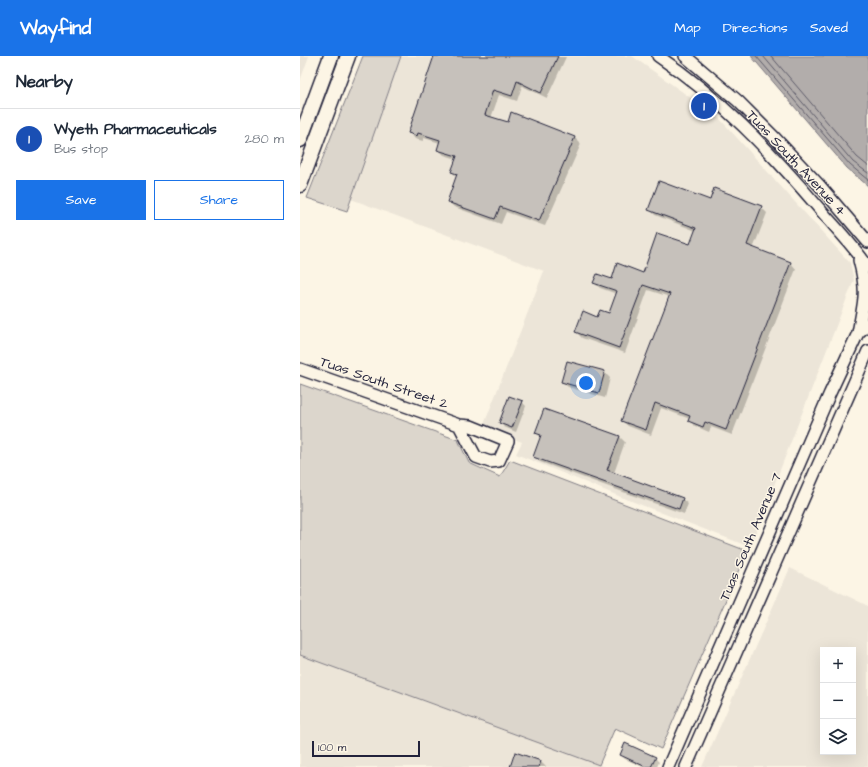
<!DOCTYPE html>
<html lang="en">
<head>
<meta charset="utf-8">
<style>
	:root { --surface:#fff; --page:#f2f2f3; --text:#1f2937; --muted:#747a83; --line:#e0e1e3; --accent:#1a73e8 }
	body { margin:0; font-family:"Architects Daughter",sans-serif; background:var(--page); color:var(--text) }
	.controls { position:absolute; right:12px; bottom:12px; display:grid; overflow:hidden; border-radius:0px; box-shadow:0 4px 16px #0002 }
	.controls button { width:36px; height:36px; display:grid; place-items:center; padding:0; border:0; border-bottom:1px solid var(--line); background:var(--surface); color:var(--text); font:20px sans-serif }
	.scale { position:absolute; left:12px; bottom:10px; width:108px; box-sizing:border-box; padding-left:4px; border:2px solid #22223b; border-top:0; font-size:11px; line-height:14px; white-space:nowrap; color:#22223b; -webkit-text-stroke:3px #fcf5e5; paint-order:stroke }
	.you { position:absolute; left:286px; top:327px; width:14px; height:14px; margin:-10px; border:3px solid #fff; border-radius:50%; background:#1a73e8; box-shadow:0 0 0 6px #1a73e833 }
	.badge { display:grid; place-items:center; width:26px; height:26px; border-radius:50%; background:var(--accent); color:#fff; font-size:13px; font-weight:700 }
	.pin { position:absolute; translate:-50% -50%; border:2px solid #fff; box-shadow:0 1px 4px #0006 }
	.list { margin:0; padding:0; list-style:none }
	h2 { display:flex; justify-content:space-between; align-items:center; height:52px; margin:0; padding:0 16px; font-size:17px }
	h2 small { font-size:13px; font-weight:400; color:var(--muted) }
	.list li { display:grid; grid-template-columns:26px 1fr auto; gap:12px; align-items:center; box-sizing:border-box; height:60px; padding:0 16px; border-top:1px solid var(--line) }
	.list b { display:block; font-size:15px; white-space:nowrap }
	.list p { margin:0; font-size:13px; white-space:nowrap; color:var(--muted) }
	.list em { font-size:13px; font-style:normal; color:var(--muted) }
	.actions { display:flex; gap:8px; padding:12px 16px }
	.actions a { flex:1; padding:9px 0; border:1px solid var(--accent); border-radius:0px; text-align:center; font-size:14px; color:var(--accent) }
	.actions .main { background:var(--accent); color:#fff }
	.icon { flex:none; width:22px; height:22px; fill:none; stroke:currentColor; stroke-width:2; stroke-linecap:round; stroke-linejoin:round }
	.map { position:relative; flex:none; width:568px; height:711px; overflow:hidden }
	header { display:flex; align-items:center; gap:24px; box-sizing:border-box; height:56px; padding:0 20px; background:var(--accent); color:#fff }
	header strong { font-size:19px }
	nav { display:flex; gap:22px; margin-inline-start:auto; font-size:14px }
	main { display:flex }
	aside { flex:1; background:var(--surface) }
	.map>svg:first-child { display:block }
</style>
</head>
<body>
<header>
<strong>Wayfind</strong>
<nav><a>Map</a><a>Directions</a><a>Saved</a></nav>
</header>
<main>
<aside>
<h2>Nearby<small></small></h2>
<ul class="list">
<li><span class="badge" style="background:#1a4fb4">1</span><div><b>Wyeth Pharmaceuticals</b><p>Bus stop</p></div><em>280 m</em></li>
</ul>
<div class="actions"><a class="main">Save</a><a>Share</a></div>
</aside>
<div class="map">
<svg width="568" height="711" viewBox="0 0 568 711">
	<rect width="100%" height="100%" fill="#fcf5e5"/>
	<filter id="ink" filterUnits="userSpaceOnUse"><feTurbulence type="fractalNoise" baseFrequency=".025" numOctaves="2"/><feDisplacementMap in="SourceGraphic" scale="8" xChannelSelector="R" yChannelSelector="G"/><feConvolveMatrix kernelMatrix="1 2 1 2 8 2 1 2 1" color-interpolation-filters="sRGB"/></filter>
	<g filter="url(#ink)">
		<g fill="#ece5d8" fill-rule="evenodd">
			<polygon points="0,0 9,0 0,25"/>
			<polygon points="101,0 332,0 419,62 550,207 554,224 450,491 321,441 216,398 222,386 183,371 244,215 51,143"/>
			<path d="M 490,512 L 568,550 L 568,711 L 402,711 ZM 523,594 L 553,594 L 553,696 L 523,696 Z"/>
			<polygon points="0,599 299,709 305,711 0,711"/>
		</g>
		<g fill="#dcd6cc" stroke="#7f7c84">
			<polygon points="63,0 101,0 47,155 7,142"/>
			<polygon points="0,328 158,384 169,407 200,421 210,404 447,495 361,693 315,672 299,709 0,599"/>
		</g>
		<polygon fill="#b2adab" stroke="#78757e" points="451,0 568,0 568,130 547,112"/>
		<g fill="#0003">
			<polygon points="135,0 266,1 247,42 222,30 217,45 199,39 191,62 208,67 211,58 275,82 281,88 245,170 206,156 201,168 154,151 148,145 157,121 152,116 157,103 144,99 138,93 140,87 124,82 123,85 115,83 110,77"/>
			<polygon points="410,145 461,151 467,157 453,193 491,207 496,213 432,379 411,371 409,376 395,370 389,365 390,363 361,352 351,379 328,370 322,365 370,241 348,234 325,297 282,282 276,276 298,262 309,258 317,238 300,232 294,227 344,218 390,189 396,175 355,159 349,153"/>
			<polygon points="304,316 310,322 305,342 268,331 262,326"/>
			<polygon points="222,346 226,350 216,376 204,371 200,367"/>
			<polygon points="236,377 319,380 325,386 314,417 382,443 388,448 384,458 240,406 234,401 241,381"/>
			<polygon points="216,697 241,706 246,711 211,711"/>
			<polygon points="321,699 355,702 359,706 357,711 343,711 325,703"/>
		</g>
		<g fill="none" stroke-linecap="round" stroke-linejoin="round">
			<g stroke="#5c5a68" stroke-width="1">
				<polyline points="456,0 550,109 568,124"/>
				<polyline points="463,0 553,106 568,117"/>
				<polyline points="471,0 557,101 568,110"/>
			</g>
		</g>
		<g fill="#c6c1bb" stroke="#22223b">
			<polygon points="134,0 258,0 241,37 217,25 212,40 193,34 185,59 208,66 211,56 275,81 239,165 200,151 195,163 147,146 157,118 151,116 157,100 137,94 140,84 118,77 117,80 108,77"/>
			<polygon points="359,125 410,144 414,132 462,150 447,189 491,206 426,374 405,366 403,371 388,365 390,360 355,347 346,374 321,365 370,238 343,229 319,292 275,276 283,255 297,261 300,254 309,257 317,235 293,227 297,218 312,223 317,207 343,217 357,177 390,188 396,172 348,154"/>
			<polygon points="267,305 305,315 299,337 261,326"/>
			<polygon points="209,340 223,345 212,372 199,367"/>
			<polygon points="244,353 320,380 307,414 383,442 379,453 233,401 241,379 235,377"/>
			<polygon points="325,687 356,701 351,711 346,711 320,699"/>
			<polygon points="215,696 241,705 239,711 210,711"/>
		</g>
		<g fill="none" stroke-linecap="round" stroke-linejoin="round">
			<g stroke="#22223b" stroke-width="14">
				<g id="minor">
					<path d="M 358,0 C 419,41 470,95 517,150 C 534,170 553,189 568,211"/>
					<polyline points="385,0 438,45 475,82 520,130 568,186"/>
					<path d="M 558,277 C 564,244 568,238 559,204"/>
					<polyline points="0,313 159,369 171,370 208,385 199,405 190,406 176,401 159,369"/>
					<polyline points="368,711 530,337 558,277 568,268"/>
					<polyline points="386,711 568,295"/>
				</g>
			</g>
			<g stroke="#22223b" stroke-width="17">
				<g id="major">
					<polyline points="0,84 31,0"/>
					<polyline points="0,129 48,0"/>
				</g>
			</g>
			<use href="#minor" stroke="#fcf5e5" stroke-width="11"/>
			<use href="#major" stroke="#fcf5e5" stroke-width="14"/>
		</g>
	</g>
	<g text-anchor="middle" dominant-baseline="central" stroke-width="3" stroke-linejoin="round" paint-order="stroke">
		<g font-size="14" fill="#22223b" stroke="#fcf5e5">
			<text transform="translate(496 107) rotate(47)">Tuas South Avenue 4</text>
			<text transform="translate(84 327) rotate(19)">Tuas South Street 2</text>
			<text transform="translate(451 481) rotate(-67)">Tuas South Avenue 7</text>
		</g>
	</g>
</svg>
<div class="controls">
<button>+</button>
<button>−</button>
<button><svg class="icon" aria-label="layers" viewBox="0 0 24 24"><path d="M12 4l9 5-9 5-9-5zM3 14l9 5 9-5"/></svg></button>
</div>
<div class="scale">100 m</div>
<div class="you"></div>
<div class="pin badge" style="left:404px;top:50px;background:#1a4fb4">1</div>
</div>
</main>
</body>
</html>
